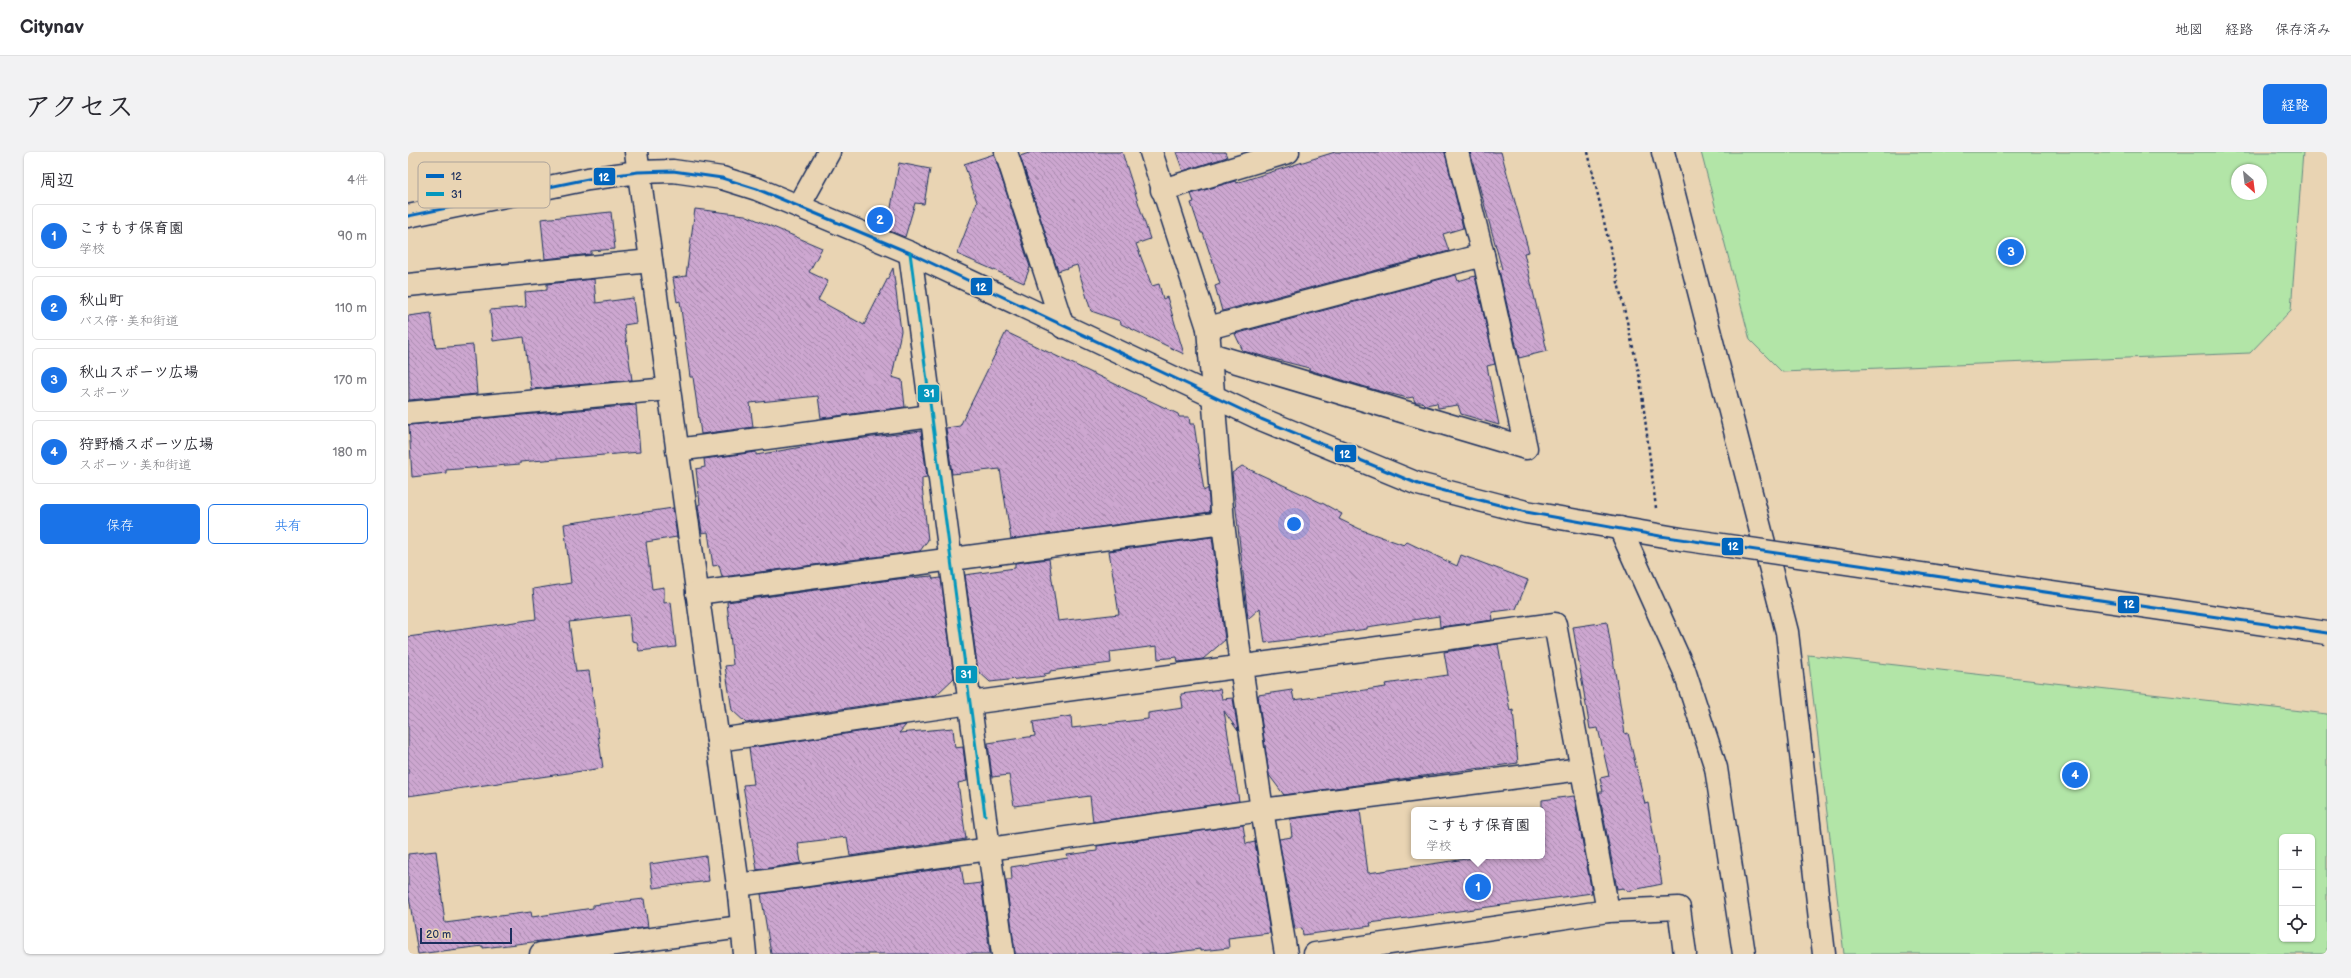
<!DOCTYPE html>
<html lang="ja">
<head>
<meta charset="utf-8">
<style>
	:root { --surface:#fff; --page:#f2f2f3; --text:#2b2b33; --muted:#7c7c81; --line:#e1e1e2; --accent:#1a73e8 }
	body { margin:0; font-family:"Balsamiq Sans","Klee One",sans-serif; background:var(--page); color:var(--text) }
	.controls { position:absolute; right:12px; bottom:12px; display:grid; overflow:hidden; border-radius:6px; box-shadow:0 1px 3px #0004 }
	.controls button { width:36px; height:36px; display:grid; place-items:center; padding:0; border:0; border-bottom:1px solid var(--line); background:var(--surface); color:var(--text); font:20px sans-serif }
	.compass { position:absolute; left:1823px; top:12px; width:36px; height:36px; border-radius:50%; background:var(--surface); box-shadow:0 1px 3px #0004; rotate:152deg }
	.scale { position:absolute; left:12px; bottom:10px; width:92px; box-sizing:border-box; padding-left:4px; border:2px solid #1b2f5e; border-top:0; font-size:11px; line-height:14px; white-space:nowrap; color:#1b2f5e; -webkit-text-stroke:3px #e9d4b3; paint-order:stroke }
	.you { position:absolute; left:886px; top:372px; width:14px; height:14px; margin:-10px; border:3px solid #fff; border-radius:50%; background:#1a73e8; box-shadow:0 0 0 6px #1a73e833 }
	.badge { display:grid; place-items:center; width:26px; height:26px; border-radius:50%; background:var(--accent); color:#fff; font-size:13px; font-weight:700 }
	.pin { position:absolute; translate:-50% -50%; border:2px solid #fff; box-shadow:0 1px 4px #0006 }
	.popup { position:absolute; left:1003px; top:655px; width:134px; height:52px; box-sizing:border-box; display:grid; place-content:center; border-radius:6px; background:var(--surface); filter:drop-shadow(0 1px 3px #0005); font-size:13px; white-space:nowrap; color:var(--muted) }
	.popup b { font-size:15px; color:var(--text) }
	.popup::after { content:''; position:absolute; left:50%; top:100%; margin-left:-8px; border:8px solid transparent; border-top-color:var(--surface) }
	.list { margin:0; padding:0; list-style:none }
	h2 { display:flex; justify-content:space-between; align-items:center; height:52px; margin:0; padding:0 16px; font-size:17px }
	h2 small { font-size:13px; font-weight:400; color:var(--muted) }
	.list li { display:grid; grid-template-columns:26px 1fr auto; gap:12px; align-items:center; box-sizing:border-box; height:64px; margin:0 8px 8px; padding:0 8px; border:1px solid var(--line); border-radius:6px }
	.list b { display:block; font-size:15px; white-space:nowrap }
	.list p { margin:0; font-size:13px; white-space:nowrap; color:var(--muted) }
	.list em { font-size:13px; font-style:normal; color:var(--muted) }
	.actions { display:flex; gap:8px; padding:12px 16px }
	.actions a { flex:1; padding:9px 0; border:1px solid var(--accent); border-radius:6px; text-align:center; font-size:14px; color:var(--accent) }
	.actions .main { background:var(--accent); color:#fff }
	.icon { flex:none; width:22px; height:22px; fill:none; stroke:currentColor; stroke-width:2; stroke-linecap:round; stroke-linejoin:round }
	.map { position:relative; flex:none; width:1919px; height:802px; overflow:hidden; border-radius:6px }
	header { display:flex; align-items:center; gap:24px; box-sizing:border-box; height:56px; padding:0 20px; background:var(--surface); border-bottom:1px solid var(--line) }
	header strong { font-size:19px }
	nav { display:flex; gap:22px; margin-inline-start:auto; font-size:14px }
	.intro { display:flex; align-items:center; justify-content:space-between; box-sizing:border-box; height:96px; padding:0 24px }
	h1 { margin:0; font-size:28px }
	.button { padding:10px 18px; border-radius:6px; background:var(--accent); color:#fff; font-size:14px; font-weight:700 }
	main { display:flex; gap:24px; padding:0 24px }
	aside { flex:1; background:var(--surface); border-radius:6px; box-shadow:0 1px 3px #0004 }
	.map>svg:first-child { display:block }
</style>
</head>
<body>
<header>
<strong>Citynav</strong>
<nav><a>地図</a><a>経路</a><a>保存済み</a></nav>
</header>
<div class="intro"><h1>アクセス</h1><a class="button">経路</a></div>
<main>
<aside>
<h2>周辺<small>4件</small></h2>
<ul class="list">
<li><span class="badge">1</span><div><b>こすもす保育園</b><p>学校</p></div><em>90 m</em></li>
<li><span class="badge">2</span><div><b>秋山町</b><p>バス停 · 美和街道</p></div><em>110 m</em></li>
<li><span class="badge">3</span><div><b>秋山スポーツ広場</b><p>スポーツ</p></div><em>170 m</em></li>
<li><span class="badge">4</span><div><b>狩野橋スポーツ広場</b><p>スポーツ · 美和街道</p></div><em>180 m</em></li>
</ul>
<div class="actions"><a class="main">保存</a><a>共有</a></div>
</aside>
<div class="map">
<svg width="1919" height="802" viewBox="0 0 1919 802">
	<defs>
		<pattern id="building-back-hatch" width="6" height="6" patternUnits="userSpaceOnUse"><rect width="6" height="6" fill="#cda7d0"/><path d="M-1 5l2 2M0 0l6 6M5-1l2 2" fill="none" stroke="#a688ac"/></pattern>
	</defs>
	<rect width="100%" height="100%" fill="#e9d4b3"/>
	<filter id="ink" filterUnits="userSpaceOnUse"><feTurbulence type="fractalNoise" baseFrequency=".025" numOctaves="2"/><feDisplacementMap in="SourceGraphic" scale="8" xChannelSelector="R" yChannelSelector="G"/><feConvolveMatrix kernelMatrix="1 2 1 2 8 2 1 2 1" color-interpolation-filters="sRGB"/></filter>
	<g filter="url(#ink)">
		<g fill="#b2e5a7" stroke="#668a82" fill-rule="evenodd">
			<path d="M 1293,0 L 1895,0 L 1883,158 L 1842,201 L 1374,220 L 1342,188 ZM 1829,18 L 1853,18 L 1853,42 L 1829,42 Z"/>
			<path d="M 1400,503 L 1919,562 L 1919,802 L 1436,802 ZM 1874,685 L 1904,685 L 1904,787 L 1874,787 Z"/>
		</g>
		<g fill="url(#building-back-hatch)" stroke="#1b2f5e">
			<polygon points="624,0 714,0 742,87 728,92 744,134 751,132 755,147 759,145 776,202 713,172 712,169 683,159 669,113 650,119 612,4"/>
			<polygon points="768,0 817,0 819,5 775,19"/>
			<polygon points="927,0 1037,0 1055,76 1035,82 1041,99 814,159 807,134 812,132 795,81 793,81 783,51 786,50 783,42 827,29 828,31"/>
			<polygon points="1062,0 1093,0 1121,100 1116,101 1139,199 1111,206 1091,118 1094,117"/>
			<polygon points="586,2 622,115 616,131 549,102 569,50 556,12"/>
			<polygon points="491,11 522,17 516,52 507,51 497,85 479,78"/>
			<polygon points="287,57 337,63 414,96 401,120 420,129 410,148 456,173 485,116 493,179 484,225 494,228 497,255 413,266 410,244 342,251 345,275 293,282 285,225 282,225 272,149 269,150 265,126 278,124"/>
			<polygon points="203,60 207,97 183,99 183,102 137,107 133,67"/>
			<polygon points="1048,123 1050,129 1067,124 1087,212 1079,214 1091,273 1053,262 1050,253 1030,256 1029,251 1017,253 1014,250 1007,250 1005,245 1000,246 971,239 901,218 901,216 835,199 827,182"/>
			<polygon points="186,127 188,151 225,146 228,171 216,173 224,228 123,237 116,185 85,189 82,158 118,155 117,140 139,138 139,132"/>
			<polygon points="23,161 28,196 65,193 69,242 1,248 0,164"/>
			<polygon points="598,180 770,262 771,265 781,265 782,272 786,272 796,339 800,336 802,360 603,387 592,317 544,322 538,276 552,274"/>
			<polygon points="228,253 232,300 112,310 112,312 38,318 38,321 4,325 1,273"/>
			<polygon points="513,279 519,325 514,326 514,334 520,388 512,399 314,425 311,413 305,414 300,380 294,381 290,353 292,352 288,317 297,315 296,307 348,300 348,303 417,291"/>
			<polygon points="834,314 916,352 934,362 931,367 954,378 996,393 999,390 1049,414 1053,403 1120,428 1108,457 1084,460 1085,468 1032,475 1031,464 959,475 959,477 857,491 852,456 840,467 824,321"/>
			<polygon points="265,356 269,385 238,390 244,437 256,435 256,451 263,450 268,495 231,499 229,490 224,489 221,463 161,470 168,520 181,519 195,616 0,644 0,485 128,467 125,437 163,431 156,372"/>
			<polygon points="804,385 817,488 795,507 770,510 769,505 750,507 749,494 702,500 703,511 642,519 642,521 636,522 637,524 582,530 570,519 557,423 607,416 607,411 641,407 650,469 711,462 701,399"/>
			<polygon points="524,424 525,427 533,426 546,526 528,543 338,571 324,558 317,514 325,513 319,450 490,427"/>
			<polygon points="1199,470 1217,582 1220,581 1237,652 1240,651 1254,732 1220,739 1215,736 1209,737 1191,640 1195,640 1192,626 1201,624 1190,576 1182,577 1165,475"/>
			<polygon points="1090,492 1102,559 1105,558 1110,611 876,643 861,623 850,543 884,538 886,548 978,535 977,532 1040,523 1036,500"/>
			<polygon points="812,537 814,547 825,546 830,579 816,559 831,649 685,670 682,644 606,654 601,623 584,625 580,591 627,584 625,570 663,564 664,576 740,567 740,561 775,556 773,542"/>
			<polygon points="498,573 491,581 545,576 547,596 555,595 559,629 550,631 558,687 442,704 439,685 390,691 393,711 349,718 335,633 346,632 341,596"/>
			<polygon points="1166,644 1184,741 962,771 963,774 895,783 894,776 887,777 871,687 884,685 882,667 952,658 960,721 1079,704 1134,704 1134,648"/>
			<polygon points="835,673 838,692 847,690 862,781 820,786 821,796 792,799 792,797 756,802 607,802 598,728 604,728 603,715 660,706 659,703 689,699 689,694"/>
			<polygon points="28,699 37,771 123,760 124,765 185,756 185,753 236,747 240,775 141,788 75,796 75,794 10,802 0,738 0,702"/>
			<polygon points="298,704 301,729 245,736 242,712"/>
			<polygon points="553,714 556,733 573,731 582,802 363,802 353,742"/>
		</g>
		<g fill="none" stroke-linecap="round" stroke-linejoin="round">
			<g stroke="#1b2f5e" stroke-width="25">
				<g id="minor">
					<polyline points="228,0 330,733 337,802"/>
					<polyline points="598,0 655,175"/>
					<polyline points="743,0 800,176 815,371 833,514 854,658 878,802"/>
					<polyline points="1255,0 1379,480 1416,802"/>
					<polyline points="754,38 880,0"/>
					<polyline points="391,54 421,0"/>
					<polyline points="502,101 595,802"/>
					<polyline points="0,133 243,109"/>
					<polyline points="800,176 1075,103"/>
					<polyline points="802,202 1118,296 1075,103 1049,0"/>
					<polyline points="0,261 260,237"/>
					<polyline points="269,298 523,264"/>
					<polyline points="1212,376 1276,518 1308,616 1336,802"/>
					<polyline points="289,441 815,371"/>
					<polyline points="310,588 562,551 1147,472 1200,759 907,802"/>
					<polyline points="330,733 854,658 1173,617"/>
					<polyline points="1200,759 1271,756 1277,802"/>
					<polyline points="133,802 333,775"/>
				</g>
			</g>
			<g stroke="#1b2f5e" stroke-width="25">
				<polyline id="secondary" points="0,64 180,27 230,20 265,19 314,26 349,37 502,101 853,267 1010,332 1118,360 1273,387"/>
			</g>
			<polyline stroke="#1b2f5e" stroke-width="2.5" stroke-dasharray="3 3" stroke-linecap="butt" points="1180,0 1232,226 1248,356"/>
			<use href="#minor" stroke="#e9d4b3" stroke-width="22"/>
			<use href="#secondary" stroke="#e9d4b3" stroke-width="22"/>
			<g stroke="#1b2f5e" stroke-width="25" stroke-linecap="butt">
				<polyline id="secondary-bridge" points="1273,387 1919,481"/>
			</g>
			<use href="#secondary-bridge" stroke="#e9d4b3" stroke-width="22"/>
			<g stroke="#e9d4b3" stroke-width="6">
				<polyline id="bus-1" points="0,64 180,27 230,20 265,19 314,26 349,37 502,101 853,267 1010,332 1118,360 1252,384 1919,481"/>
			</g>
			<g stroke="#e9d4b3" stroke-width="6">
				<polyline id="bus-2" points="502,101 577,663"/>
			</g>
			<use href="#bus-1" stroke="#0065bd" stroke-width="3"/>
			<use href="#bus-2" stroke="#0497bd" stroke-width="3"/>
		</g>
	</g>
	<rect x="10" y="10" width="132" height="46" rx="6" fill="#e9d4b3" stroke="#aba29a" stroke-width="1"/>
	<rect x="18" y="22" width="18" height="4" fill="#0065bd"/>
	<rect x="18" y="40" width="18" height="4" fill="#0497bd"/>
	<g font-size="11" fill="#1b2f5e">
		<text x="43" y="28">12</text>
		<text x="43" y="46">31</text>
	</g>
	<g stroke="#e9d4b3" stroke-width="1.5">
		<rect x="185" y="15" width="23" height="19" rx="4" fill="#0065bd"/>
		<rect x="562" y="125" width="23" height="19" rx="4" fill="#0065bd"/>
		<rect x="509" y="232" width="23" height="19" rx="4" fill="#0497bd"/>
		<rect x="926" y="292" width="23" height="19" rx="4" fill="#0065bd"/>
		<rect x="1313" y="385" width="23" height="19" rx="4" fill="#0065bd"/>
		<rect x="1709" y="443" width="23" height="19" rx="4" fill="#0065bd"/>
		<rect x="547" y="513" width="23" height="19" rx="4" fill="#0497bd"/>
	</g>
	<g font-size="11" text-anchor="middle" font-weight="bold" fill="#fff">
		<text x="196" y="29">12</text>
		<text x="573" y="139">12</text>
		<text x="521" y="245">31</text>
		<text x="937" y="306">12</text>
		<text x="1325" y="398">12</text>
		<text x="1721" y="456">12</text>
		<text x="558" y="526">31</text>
	</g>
</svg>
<div class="controls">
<button>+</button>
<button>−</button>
<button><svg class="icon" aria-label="locate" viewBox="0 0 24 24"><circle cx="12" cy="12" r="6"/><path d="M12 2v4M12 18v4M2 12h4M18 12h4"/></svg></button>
</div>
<svg class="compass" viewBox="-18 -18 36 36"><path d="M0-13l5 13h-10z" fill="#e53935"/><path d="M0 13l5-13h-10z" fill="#7c7c81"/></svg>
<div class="scale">20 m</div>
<div class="you"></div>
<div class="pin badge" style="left:1070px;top:735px">1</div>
<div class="popup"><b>こすもす保育園</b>学校</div>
<div class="pin badge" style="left:472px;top:68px">2</div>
<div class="pin badge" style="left:1603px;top:100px">3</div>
<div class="pin badge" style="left:1667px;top:623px">4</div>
</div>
</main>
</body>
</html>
